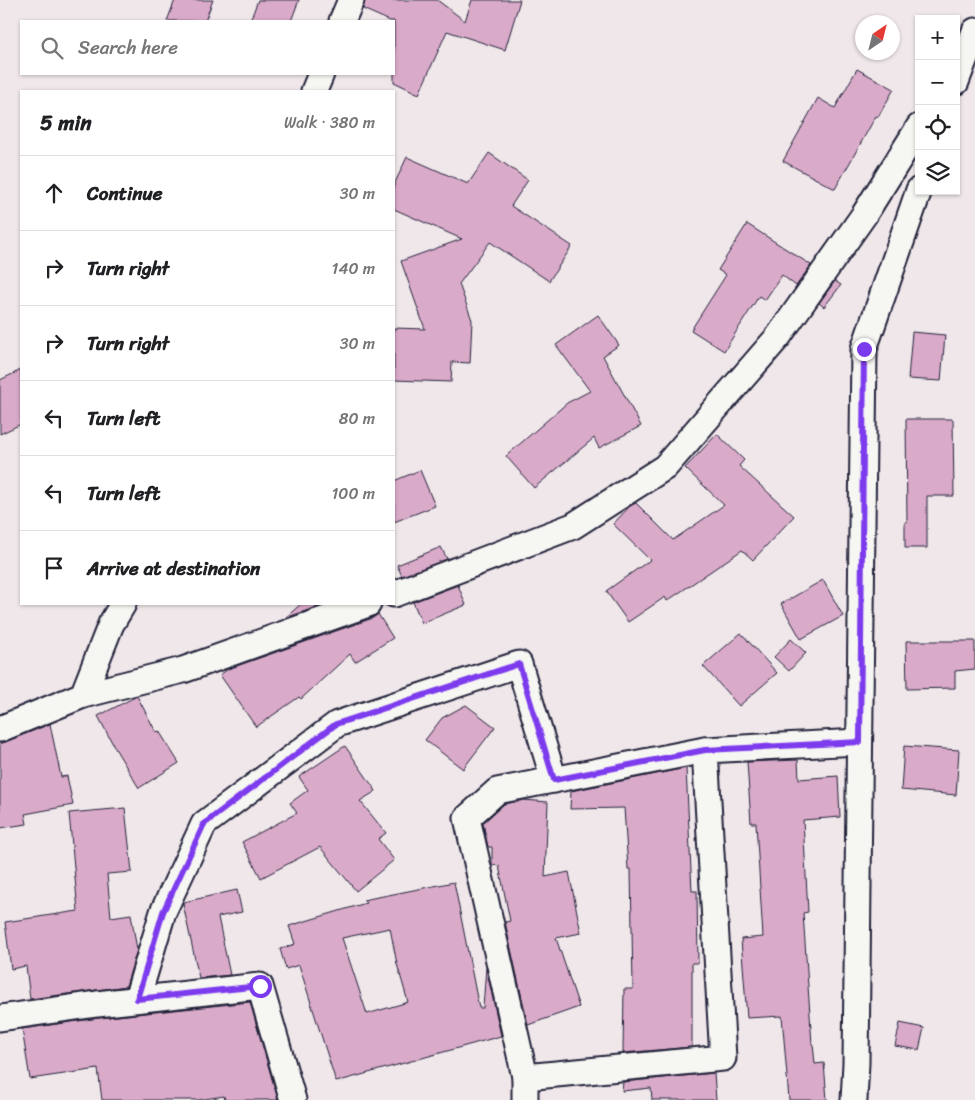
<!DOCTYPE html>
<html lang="en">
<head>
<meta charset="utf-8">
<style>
	:root { --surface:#fff; --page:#f6f6f6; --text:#202124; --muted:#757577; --line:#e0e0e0 }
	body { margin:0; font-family:Sriracha,sans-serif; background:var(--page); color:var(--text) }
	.controls { position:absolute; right:15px; top:15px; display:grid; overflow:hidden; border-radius:0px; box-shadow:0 1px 4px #0004 }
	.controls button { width:45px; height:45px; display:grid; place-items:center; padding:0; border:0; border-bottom:1px solid var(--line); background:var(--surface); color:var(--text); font:25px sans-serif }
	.compass { position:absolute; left:855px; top:15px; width:45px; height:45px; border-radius:50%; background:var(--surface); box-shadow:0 1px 4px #0004; rotate:35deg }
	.stop { position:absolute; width:15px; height:15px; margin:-11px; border:4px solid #7c3aed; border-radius:50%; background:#fff }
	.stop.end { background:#7c3aed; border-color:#fff; box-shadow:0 1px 5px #0008 }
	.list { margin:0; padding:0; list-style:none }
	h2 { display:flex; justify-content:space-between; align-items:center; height:65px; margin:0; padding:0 20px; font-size:21px }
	h2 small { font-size:16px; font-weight:400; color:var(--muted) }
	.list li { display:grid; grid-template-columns:32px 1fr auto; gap:15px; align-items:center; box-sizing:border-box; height:75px; padding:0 20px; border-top:1px solid var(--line) }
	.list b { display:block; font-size:19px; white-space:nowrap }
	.list em { font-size:16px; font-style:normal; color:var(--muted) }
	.icon { flex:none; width:28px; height:28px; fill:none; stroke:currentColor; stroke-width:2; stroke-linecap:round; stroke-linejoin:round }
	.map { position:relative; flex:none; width:975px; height:1100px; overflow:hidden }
	.search { position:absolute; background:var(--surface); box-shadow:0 1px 4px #0004; left:20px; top:20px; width:375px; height:55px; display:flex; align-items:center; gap:12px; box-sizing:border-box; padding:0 18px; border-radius:0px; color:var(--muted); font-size:19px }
	.panel { position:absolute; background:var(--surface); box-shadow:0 1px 4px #0004; left:20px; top:90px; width:375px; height:515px; border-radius:0px }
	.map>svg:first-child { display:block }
</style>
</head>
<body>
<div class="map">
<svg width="975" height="1100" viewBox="0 0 975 1100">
	<rect width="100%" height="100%" fill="#f0e7ea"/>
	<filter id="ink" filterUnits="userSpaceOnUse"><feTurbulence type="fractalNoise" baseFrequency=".02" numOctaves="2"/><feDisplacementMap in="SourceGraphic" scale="10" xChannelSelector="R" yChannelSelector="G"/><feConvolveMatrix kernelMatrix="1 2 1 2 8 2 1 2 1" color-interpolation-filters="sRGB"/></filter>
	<g filter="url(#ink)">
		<g fill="#daaac9" stroke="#22223b" fill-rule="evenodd">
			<polygon points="175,0 213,0 205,21 167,21"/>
			<polygon points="258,0 299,0 291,21 250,21"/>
			<polygon points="365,0 437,0 465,21 472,0 520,0 505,50 447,31 419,94 394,82 394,21 390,21 363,9"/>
			<polygon points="857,69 894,89 878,117 876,116 835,189 783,161 818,98 835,108"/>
			<polygon points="489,153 528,180 511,206 572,246 549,281 490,242 459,284 472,320 470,363 452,362 451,382 394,380 394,328 425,329 401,261 462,239 394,209 394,185 407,157 468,184"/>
			<polygon points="747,224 811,265 796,286 782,275 765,300 759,296 724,351 691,330 726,275 718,270"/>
			<polygon points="835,281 841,285 824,307 819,303"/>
			<polygon points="598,315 619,345 603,356 641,426 599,448 594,438 534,488 506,456 567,403 590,391 556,345"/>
			<polygon points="912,332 945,335 941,381 908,379"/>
			<polygon points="21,370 21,424 0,434 0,380"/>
			<polygon points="906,419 953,419 954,496 927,496 927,548 905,548 905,522 907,522"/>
			<polygon points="717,434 744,460 739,466 794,516 753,560 742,550 667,601 665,597 628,622 606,591 650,560 613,524 630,506 636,503 673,540 724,505 685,468"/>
			<polygon points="420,470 435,506 394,522 394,481"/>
			<polygon points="441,547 447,559 402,576 397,565"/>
			<polygon points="823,580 843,616 801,639 781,604"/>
			<polygon points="458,585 466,605 422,623 413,602"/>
			<polygon points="301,604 326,604 285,618"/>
			<polygon points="378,614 393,638 355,662 350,654 301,699 299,697 256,727 220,675 228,669 373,618"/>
			<polygon points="741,633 777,673 739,706 703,666"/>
			<polygon points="791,639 806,653 789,671 774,657"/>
			<polygon points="906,641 975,641 975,669 955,671 955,688 907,689"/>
			<polygon points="137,696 156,732 159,731 179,763 139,788 116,750 98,716"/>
			<polygon points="466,705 495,727 463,769 425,740 442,718"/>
			<polygon points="50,724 61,777 67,776 73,805 25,814 27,824 0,828 0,743 5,742"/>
			<polygon points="345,746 376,791 360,801 386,833 378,839 394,860 356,891 320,847 261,878 242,842 297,813 290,803 308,790 299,777"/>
			<polygon points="904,746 959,750 956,795 901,790"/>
			<polygon points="798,760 799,779 838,776 840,817 803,820 808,912 803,913 812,1044 813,1044 815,1064 824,1063 827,1100 789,1100 782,1016 747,1018 741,939 763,937 756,823 751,823 747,762"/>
			<polygon points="686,768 692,891 697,891 698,963 692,963 692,1047 623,1053 624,989 633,989 631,869 628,869 624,808 570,809 571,791"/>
			<polygon points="524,800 548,802 545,877 569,872 581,933 556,938 579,1007 528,1025 505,922 510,921 499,866 492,865 492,847 488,847 483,823 504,804"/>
			<polygon points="125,808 132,872 107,874 111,917 131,914 137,950 126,986 30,999 26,966 11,969 5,922 78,911 69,813"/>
			<path d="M 454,882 L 479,1008 L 483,1008 L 486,967 L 501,1036 L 336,1082 L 311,1003 L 299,965 L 286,969 L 280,949 L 295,944 L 289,926 L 366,903 L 363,900 ZM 390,928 L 397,964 L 408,1002 L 367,1014 L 342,938 Z"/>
			<polygon points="237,890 242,912 218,917 230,975 199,978 183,904 184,902"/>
			<polygon points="250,1002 278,1100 225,1100 224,1096 198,1100 102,1100 98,1069 30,1079 22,1029 99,1018"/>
			<polygon points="900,1023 924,1028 919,1050 895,1046"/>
			<polygon points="714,1073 716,1100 652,1100 651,1088 622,1091 623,1082"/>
		</g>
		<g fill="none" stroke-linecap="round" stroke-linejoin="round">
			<g stroke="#22223b" stroke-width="29">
				<g id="minor">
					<polyline points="342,21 351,0"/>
					<polyline points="956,82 975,31"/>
					<polyline points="314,91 321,74"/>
					<polyline points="394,594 573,526 665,467 778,337 864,215 919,127"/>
					<polyline points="83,695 183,670 368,604"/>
					<polyline points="0,729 83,695 111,624 123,604"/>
					<polyline points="137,999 163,912 204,824 337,724 519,664 554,780"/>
					<polyline points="0,1018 97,1004 260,986 293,1100"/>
					<polyline points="525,1077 723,1058 705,750 859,742"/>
					<polyline points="525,1100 525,1077 467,818 497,791 705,750"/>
					<polyline points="854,1100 856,1063 864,349 919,190"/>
				</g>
			</g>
			<use href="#minor" stroke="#f6f6f2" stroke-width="25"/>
		</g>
	</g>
	<g fill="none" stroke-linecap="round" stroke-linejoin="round" filter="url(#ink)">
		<polyline stroke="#7c3aed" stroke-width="6" points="260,986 137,999 163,912 204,824 336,724 519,664 554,780 705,750 860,742 864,349"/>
	</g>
</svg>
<div class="controls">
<button>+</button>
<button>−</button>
<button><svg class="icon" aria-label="locate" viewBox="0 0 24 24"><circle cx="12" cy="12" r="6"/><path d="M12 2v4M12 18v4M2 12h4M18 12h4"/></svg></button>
<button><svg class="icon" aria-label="layers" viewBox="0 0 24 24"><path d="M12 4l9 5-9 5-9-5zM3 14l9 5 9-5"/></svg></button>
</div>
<svg class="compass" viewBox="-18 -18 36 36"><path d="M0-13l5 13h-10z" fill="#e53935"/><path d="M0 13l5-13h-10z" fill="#757577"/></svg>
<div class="stop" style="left:260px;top:986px"></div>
<div class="stop end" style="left:864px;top:349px"></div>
<div class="search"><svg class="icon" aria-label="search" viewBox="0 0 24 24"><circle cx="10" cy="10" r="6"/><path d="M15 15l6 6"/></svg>Search here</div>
<section class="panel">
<h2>5 min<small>Walk · 380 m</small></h2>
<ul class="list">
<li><svg class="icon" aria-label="ahead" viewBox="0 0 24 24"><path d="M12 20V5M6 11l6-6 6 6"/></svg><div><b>Continue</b></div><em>30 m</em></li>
<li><svg class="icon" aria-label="right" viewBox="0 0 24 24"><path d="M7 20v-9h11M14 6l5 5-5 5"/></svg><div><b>Turn right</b></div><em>140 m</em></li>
<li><svg class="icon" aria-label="right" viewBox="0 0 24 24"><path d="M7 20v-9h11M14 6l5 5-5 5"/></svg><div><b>Turn right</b></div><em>30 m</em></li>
<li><svg class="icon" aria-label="left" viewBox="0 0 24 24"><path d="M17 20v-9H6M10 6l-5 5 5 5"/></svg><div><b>Turn left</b></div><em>80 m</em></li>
<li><svg class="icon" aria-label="left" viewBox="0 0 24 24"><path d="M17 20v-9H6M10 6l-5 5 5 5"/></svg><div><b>Turn left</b></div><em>100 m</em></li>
<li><svg class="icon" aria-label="arrive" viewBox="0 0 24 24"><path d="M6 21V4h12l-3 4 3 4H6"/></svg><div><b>Arrive at destination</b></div></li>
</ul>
</section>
</div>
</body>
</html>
